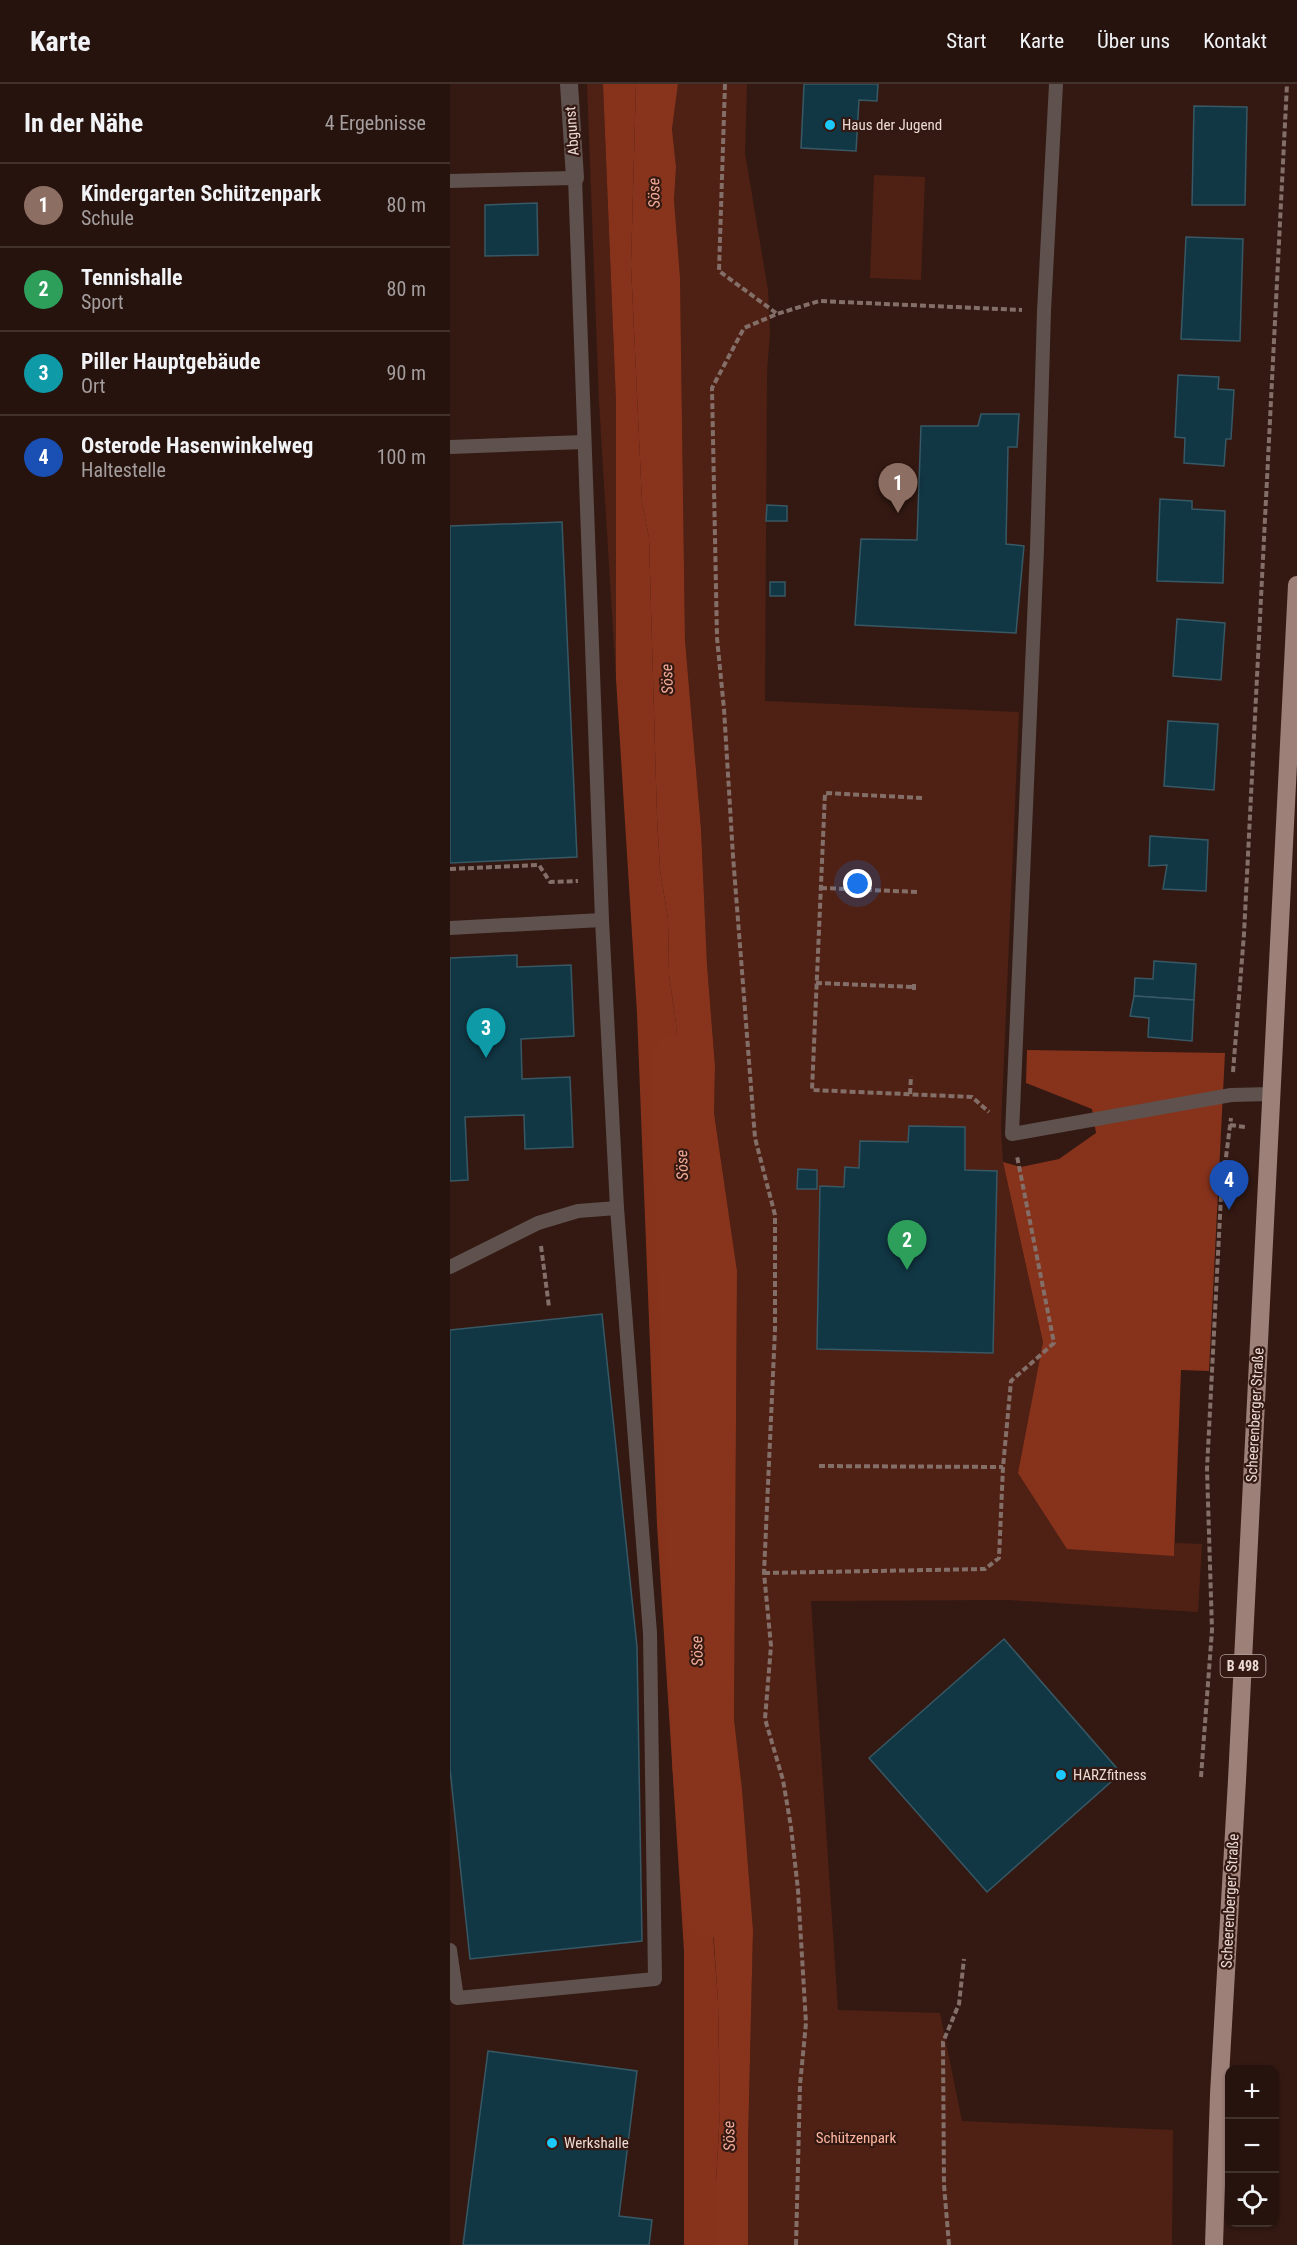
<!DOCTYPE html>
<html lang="de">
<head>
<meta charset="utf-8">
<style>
	:root { --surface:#26130e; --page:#32201c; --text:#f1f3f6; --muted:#a49e9e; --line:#42322e; --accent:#2563eb }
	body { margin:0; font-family:"Roboto Condensed",sans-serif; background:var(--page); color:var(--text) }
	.controls { position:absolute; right:18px; bottom:18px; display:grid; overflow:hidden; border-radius:12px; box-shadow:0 2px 4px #0004 }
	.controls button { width:54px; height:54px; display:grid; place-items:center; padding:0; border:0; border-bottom:2px solid var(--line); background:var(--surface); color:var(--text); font:30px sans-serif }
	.you { position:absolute; left:408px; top:800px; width:21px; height:21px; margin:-15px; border:4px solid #fff; border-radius:50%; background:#1a73e8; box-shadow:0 0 0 9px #1a73e833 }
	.badge { display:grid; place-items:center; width:39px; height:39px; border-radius:50%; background:var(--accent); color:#fff; font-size:20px; font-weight:700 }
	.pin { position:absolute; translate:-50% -50px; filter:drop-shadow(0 2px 3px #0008) }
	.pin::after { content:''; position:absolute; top:32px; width:21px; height:18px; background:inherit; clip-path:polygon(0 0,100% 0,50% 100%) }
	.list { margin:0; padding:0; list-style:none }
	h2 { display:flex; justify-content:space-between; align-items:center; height:78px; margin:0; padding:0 24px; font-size:26px }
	h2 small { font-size:20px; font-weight:400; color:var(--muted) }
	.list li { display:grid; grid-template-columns:39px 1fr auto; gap:18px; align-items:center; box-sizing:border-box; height:84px; padding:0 24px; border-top:2px solid var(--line) }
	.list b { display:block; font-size:22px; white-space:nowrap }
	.list p { margin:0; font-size:20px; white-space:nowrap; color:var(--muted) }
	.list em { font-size:20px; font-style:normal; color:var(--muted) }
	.icon { flex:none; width:33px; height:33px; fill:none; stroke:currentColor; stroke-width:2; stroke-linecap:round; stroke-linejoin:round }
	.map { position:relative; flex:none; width:847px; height:2161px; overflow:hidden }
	header { display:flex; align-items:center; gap:36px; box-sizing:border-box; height:84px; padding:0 30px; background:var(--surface); border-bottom:2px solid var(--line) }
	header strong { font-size:28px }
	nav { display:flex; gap:33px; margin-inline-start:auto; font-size:21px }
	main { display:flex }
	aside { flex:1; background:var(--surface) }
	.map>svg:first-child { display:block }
</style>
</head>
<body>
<header>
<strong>Karte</strong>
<nav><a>Start</a><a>Karte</a><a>Über uns</a><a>Kontakt</a></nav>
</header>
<main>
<aside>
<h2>In der Nähe<small>4 Ergebnisse</small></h2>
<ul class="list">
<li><span class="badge" style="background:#8d6e63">1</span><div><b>Kindergarten Schützenpark</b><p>Schule</p></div><em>80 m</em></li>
<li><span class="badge" style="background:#2e9e5b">2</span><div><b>Tennishalle</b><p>Sport</p></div><em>80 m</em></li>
<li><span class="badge" style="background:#0f9aa8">3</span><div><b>Piller Hauptgebäude</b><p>Ort</p></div><em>90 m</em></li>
<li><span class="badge" style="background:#1a4fb4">4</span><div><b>Osterode Hasenwinkelweg</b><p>Haltestelle</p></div><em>100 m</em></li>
</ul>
</aside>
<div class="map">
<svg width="847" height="2161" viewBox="0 0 847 2161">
	<rect width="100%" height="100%" fill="#331912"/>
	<g fill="#4f2114">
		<polygon points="137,0 153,0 166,318 166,595 149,318"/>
		<polygon points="228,0 297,0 295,69 318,206 320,247 317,289 315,617 569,628 551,1043 553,1078 593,1258 568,1389 724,1471 725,1459 752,1460 748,1528 558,1516 361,1517 388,1926 490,1929 512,2037 723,2046 722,2161 298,2161 298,2059 303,1846 292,1705 284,1635 287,1187 264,1029 265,982 257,881 251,745 235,556 230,193 224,116 226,83 222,45"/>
		<polygon points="424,91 475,93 471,196 420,194"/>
	</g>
	<g fill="#87331c">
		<polygon points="153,0 186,0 181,181 192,418 199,454 207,733 210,786 218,834 219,891 226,939 234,1113 242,1321 240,1389 260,1810 268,1917 270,2026 266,2098 266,2161 234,2161 234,1867 207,1441 187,929 166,595 166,318"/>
		<polygon points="577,966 775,969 759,1287 731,1286 724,1472 617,1465 568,1389 593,1258 553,1078 571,1083 609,1075 646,1049 642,1025 576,999"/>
	</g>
	<polygon fill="#88341c" points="186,0 228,0 222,45 226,83 224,116 230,193 235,556 251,745 257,881 265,982 264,1029 287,1187 284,1635 292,1705 303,1846 298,2059 298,2161 266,2161 266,2098 270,2026 268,1917 253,1701 240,1389 242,1321 226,939 219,891 218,834 210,786 207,733 199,454 192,418 181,181"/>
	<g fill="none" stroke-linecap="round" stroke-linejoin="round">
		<polyline stroke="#88341c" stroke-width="57" points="229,979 251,1683 262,1825"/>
	</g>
	<g fill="#113744" stroke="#375864" stroke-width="1.5">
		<polygon points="354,0 428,0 427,17 409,16 406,67 351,64"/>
		<polygon points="744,22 797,23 795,121 742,121"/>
		<polygon points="87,119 88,171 35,172 35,121"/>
		<polygon points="736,153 793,155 790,257 731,255"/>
		<polygon points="728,291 769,293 768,305 784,306 781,355 776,355 774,382 734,379 735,354 725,353"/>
		<polygon points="531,330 569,330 567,363 558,363 556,460 574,462 566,549 405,541 411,455 467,456 471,342 528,342"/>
		<polygon points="710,415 742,417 742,425 775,427 773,499 707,497"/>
		<polygon points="317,421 337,422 337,437 316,437"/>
		<polygon points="112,438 127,773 0,779 0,442"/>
		<rect x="320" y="498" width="15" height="14"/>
		<polygon points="727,535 775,539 771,596 723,592"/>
		<polygon points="718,637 768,640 764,706 714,702"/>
		<polygon points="700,752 758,756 756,807 713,805 717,781 699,782"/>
		<polygon points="67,871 67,883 121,881 124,952 71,955 72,995 120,993 123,1063 75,1065 74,1031 15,1033 18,1096 0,1097 0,874"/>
		<polygon points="704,877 746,880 744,916 684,912 685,894 703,895"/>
		<polygon points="684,912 744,916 742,957 698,953 699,934 680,932"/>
		<polygon points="459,1042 515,1043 515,1086 547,1087 543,1269 367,1265 370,1102 394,1103 395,1083 409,1084 410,1057 458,1058"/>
		<polygon points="348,1085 367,1086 367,1105 347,1105"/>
		<polygon points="152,1230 187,1563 192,1857 20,1875 0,1685 0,1246"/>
		<polygon points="554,1555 671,1689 537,1808 419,1674"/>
		<polygon points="38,1967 187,1987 169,2132 202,2136 199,2161 13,2161"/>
	</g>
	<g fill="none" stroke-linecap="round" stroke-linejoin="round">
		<g stroke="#846e68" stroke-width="4" stroke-dasharray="6 3" stroke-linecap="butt">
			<polyline points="275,0 269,187 326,229"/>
			<polyline points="472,714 375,709 362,1006 522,1013 539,1028"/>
			<polyline points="0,785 89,781 100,798 128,797"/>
			<polyline points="371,804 468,808"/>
			<polyline points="366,899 464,903"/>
			<polyline points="464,906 464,900"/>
			<polyline points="783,988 794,850 837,0"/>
			<polyline points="460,1010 461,992"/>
			<polyline points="780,1041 795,1043"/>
			<polyline points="91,1162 99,1223"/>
			<polyline points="369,1382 553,1383"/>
			<polyline points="314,1489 535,1485 549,1474 553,1383 561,1297 604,1259 567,1072"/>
			<polyline points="751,1693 762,1546 757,1385 771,1112 781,1034"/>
			<polyline points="346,2161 350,2001 356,1939 348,1806 341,1743 333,1696 315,1635 321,1562 314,1489 325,1246 325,1131 305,1054 283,772 274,625 267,554 262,304 294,244 327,230 369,217 572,226"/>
			<polyline points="499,2161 494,2101 493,1958 509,1920 514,1875"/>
		</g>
		<g stroke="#5f514d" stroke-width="14">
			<polyline points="606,0 594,227 587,465 562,1050 781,1011 821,1010"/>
			<polyline points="0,97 125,94 152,836 167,1124 200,1549 205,1895 7,1914 0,1866"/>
			<polyline points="0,363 134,358"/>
			<polyline points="0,844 152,836"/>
			<polyline points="0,1183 88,1139 128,1127 167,1124"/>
		</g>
		<polyline stroke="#5f514d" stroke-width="18" points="119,0 125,94"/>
		<polyline stroke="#9d8179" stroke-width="18" points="764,2161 769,2010 787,1696 847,501"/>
	</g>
	<g fill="#1bc9fc" stroke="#331912" stroke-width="2">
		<circle cx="380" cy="41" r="6"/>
		<circle cx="611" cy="1691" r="6"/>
		<circle cx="102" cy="2059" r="6"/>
	</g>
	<g text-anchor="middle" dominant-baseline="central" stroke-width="4.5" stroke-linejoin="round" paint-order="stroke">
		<rect fill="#331912" stroke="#b4a09a" stroke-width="1.5" x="770.5" y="1571" width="45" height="22" rx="4.5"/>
		<g font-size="14" font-weight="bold" fill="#ecdad5">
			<text x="793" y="1582">B 498</text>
		</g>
		<g font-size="15" fill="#ecdad5" stroke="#331912" text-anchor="start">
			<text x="392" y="41">Haus der Jugend</text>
			<text x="623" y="1691">HARZfitness</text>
			<text x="114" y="2059">Werkshalle</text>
		</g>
		<g font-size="15" fill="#ecdad5" stroke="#331912">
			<text transform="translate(122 47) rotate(-94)">Abgunst</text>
			<text transform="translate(805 1331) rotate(-87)">Scheerenberger Straße</text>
			<text transform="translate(780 1817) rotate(-87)">Scheerenberger Straße</text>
		</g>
		<g font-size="15" fill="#ffb6a1" stroke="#331912">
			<text x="406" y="2054">Schützenpark</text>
		</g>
		<g font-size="16" font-style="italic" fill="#f2aa96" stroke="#331912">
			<text transform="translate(204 109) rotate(-91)">Söse</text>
			<text transform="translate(217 595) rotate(-92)">Söse</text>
			<text transform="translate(232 1081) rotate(-92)">Söse</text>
			<text transform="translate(247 1567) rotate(-92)">Söse</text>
			<text transform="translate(279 2052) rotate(-92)">Söse</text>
		</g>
	</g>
</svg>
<div class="controls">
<button>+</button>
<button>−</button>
<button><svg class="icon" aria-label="locate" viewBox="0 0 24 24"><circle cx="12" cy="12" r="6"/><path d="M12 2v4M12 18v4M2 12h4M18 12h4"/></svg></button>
</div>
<div class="you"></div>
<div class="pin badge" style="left:448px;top:429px;background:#8d6e63">1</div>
<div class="pin badge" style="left:457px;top:1186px;background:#2e9e5b">2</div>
<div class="pin badge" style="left:36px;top:974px;background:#0f9aa8">3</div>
<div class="pin badge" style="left:779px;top:1126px;background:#1a4fb4">4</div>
</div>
</main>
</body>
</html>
